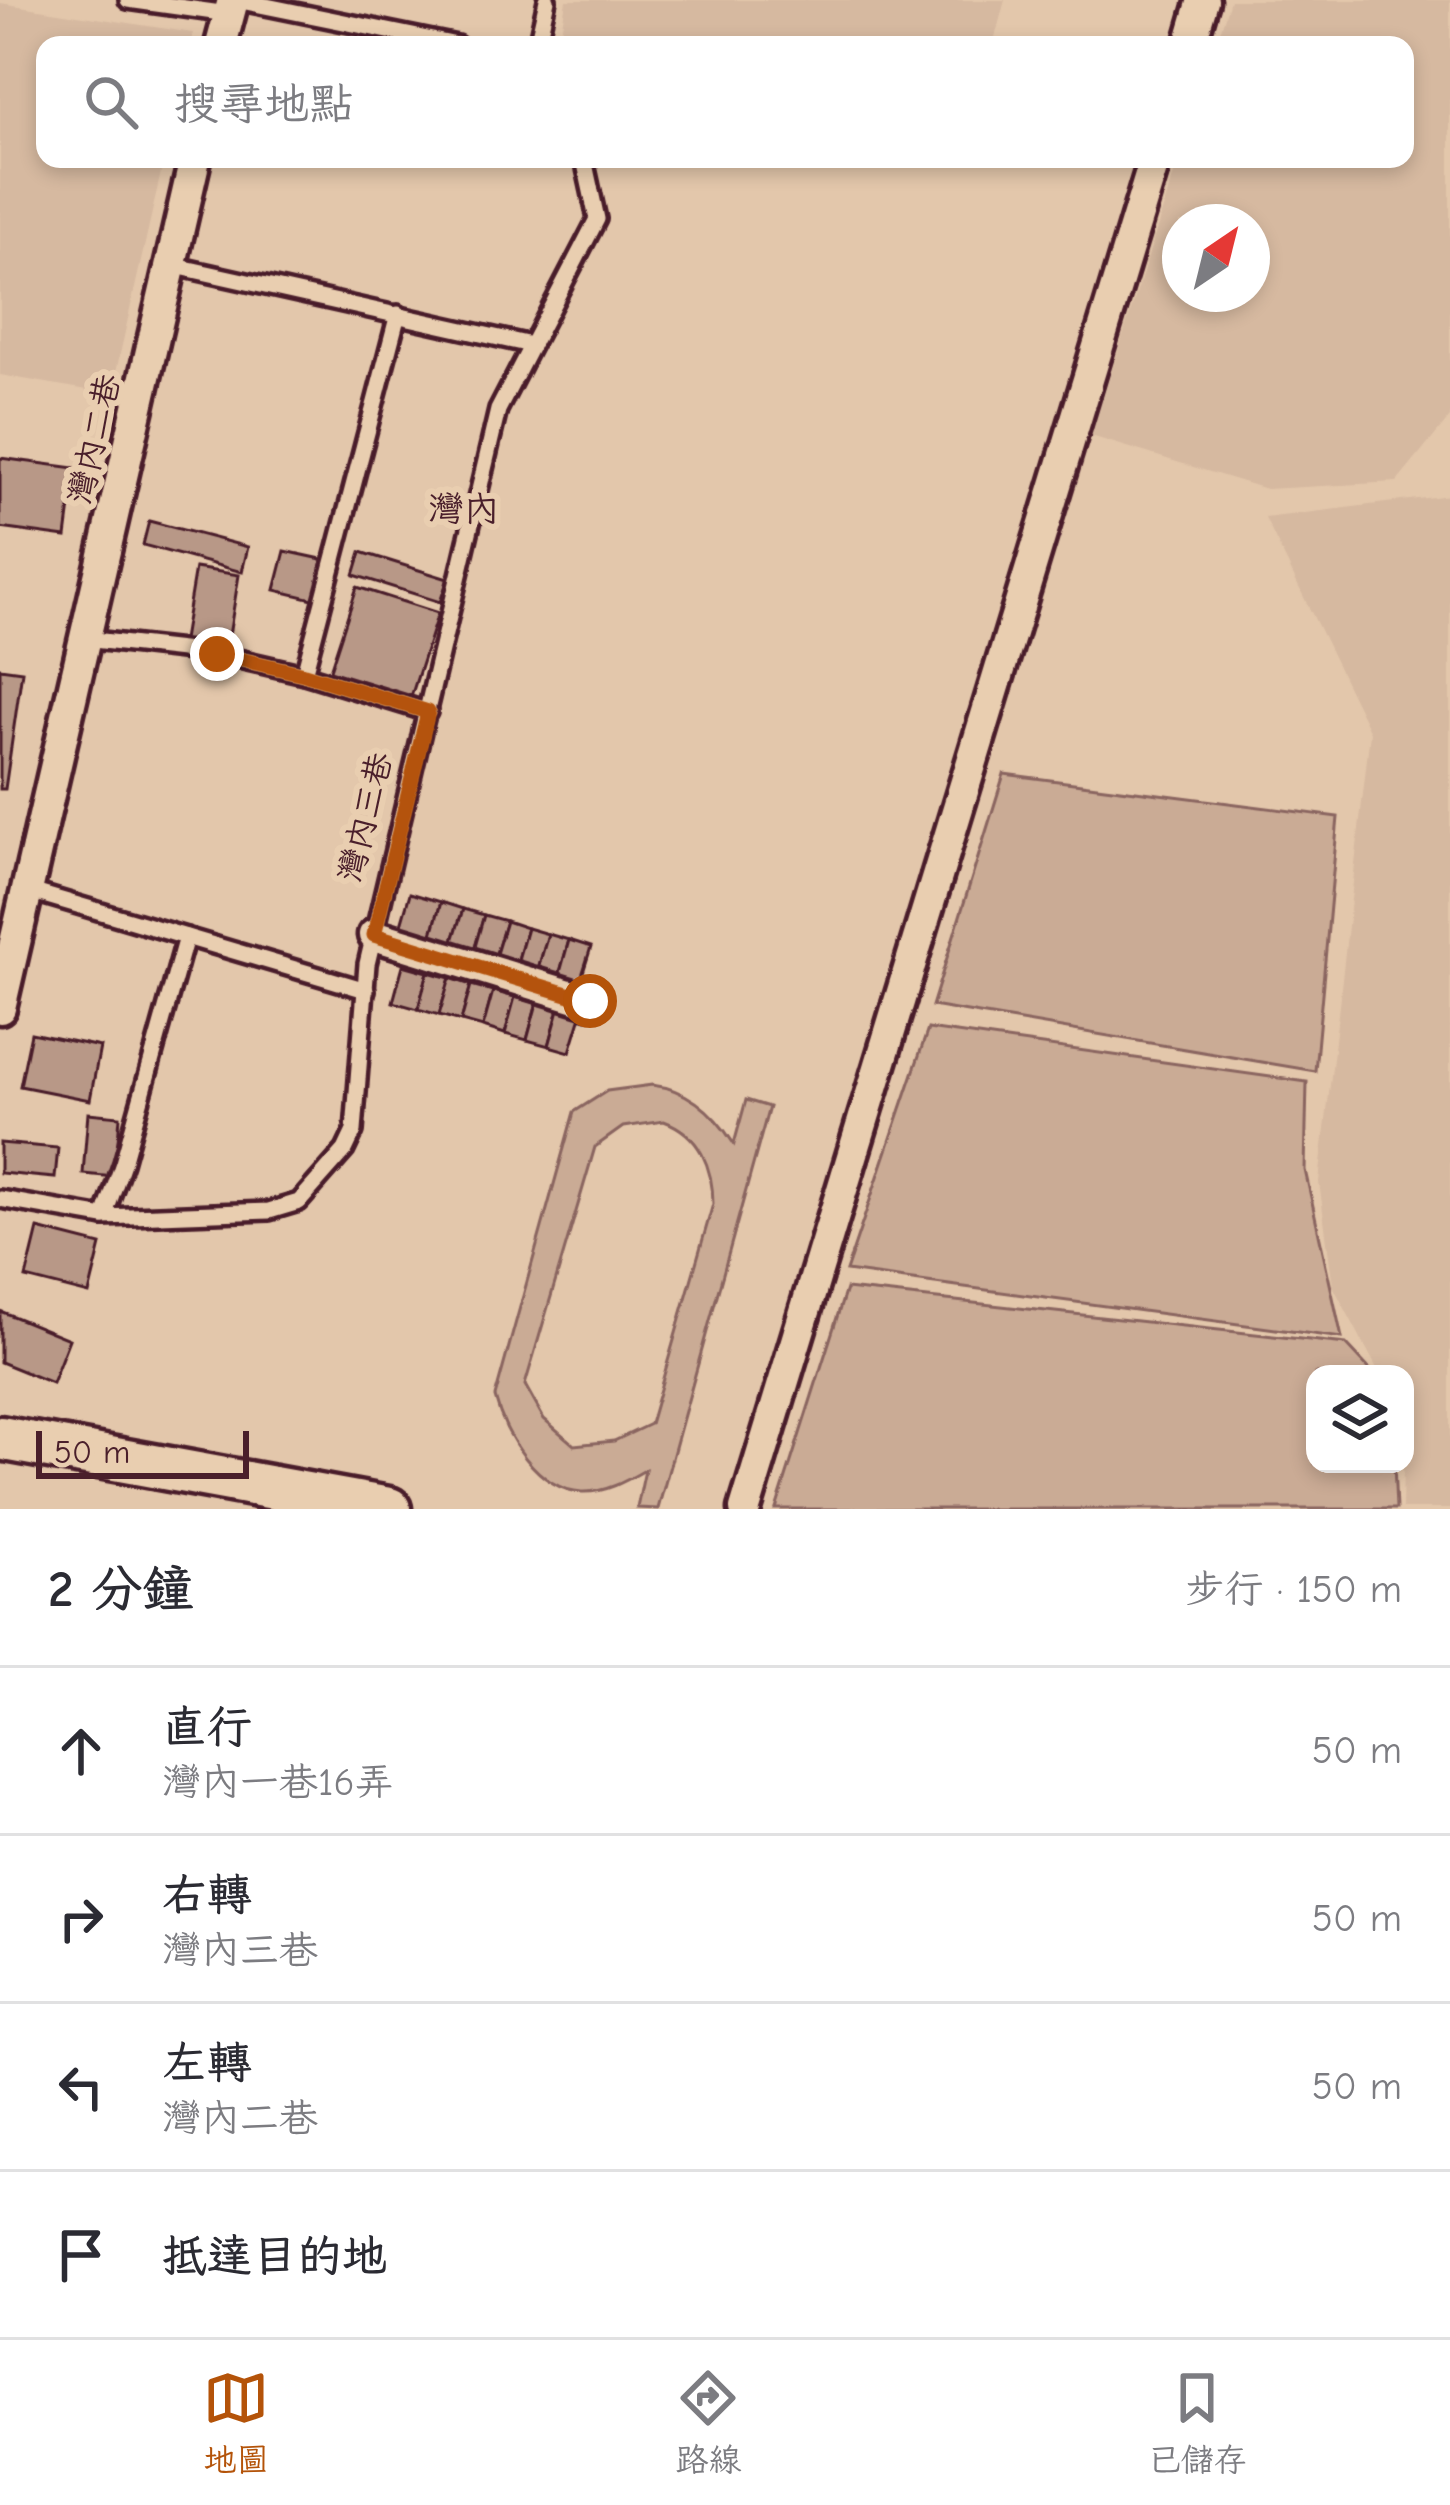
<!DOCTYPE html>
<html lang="zh-TW">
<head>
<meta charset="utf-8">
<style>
	:root { --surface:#fff; --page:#f2f2f3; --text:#2b2b33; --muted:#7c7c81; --line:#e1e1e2; --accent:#b45309 }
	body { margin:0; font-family:"Comic Neue","LXGW WenKai TC",sans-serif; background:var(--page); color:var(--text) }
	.controls { position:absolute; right:36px; bottom:36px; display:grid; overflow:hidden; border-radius:24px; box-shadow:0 6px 18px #0003 }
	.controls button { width:108px; height:108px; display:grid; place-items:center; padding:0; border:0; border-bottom:3px solid var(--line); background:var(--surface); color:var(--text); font:60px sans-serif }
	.compass { position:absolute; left:1162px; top:204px; width:108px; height:108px; border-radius:50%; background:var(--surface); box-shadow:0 6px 18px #0003; rotate:35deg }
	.scale { position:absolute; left:36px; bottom:30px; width:213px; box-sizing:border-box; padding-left:12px; border:6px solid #4a1f2b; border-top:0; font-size:33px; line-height:42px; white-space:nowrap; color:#4a1f2b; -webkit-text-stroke:9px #e9ceb0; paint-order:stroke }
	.stop { position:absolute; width:36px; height:36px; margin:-27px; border:9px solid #b45309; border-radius:50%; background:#fff }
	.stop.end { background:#b45309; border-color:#fff; box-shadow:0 3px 12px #0008 }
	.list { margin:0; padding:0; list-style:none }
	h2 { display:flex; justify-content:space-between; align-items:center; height:156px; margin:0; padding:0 48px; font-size:51px }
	h2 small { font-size:39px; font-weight:400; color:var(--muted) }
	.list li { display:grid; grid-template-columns:78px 1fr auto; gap:36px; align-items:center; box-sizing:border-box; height:168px; padding:0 48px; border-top:3px solid var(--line) }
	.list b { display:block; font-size:45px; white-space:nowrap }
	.list p { margin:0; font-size:39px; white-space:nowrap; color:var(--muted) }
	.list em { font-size:39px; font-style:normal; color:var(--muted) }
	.icon { flex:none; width:66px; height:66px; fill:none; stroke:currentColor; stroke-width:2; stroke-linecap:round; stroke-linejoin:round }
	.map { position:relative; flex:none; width:1450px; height:1509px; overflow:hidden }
	.search { position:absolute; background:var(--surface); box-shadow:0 6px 18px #0003; left:36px; right:36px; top:36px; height:132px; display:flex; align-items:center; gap:30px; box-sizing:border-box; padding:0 42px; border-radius:24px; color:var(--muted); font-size:45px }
	.sheet { height:828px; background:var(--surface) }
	nav { display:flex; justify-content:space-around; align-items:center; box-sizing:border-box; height:168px; border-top:3px solid var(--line); background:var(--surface); font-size:33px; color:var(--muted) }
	nav a { display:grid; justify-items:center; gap:6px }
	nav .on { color:var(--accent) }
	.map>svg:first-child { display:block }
</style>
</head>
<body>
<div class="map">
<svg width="1450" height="1509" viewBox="0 0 1450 1509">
	<rect width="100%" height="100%" fill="#e3c7ab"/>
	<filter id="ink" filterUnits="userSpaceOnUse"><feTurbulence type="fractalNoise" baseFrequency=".00833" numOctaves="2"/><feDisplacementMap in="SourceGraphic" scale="24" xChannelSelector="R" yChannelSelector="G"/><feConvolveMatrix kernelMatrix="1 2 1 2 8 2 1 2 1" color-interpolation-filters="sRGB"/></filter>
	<g filter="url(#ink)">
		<g fill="#d6b9a0" fill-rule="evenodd">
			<polygon points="566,0 1005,0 993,45 559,45"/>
			<path d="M 1230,0 L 1450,0 L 1450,417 L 1397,482 L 1266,489 L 1091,436 L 1179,159 L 1405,159 L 1405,45 L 1216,45 ZM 1180,222 L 1252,222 L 1252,294 L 1180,294 Z"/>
			<polygon points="0,3 193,33 190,45 45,45 45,159 164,159 111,394 0,375"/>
			<polygon points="1450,495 1450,1509 1402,1509 1405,1374 1380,1374 1333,1286 1319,1182 1370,732 1265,518"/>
		</g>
		<g fill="#caab95" stroke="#8a6560" stroke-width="3" fill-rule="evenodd">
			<polygon points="1004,774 1338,817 1315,1071 932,1006"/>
			<polygon points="928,1029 1307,1082 1305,1170 1342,1338 846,1271"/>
			<path d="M 652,1085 C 688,1089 715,1114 734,1144 L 746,1100 L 769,1107 L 658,1509 L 637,1508 L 645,1470 C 626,1481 605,1493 582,1492 C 537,1490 505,1435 495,1397 L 574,1112 L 607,1091 ZM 664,1121 C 700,1134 713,1168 713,1204 L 650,1424 L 614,1441 L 574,1445 L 544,1419 L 525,1385 L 595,1147 L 623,1127 Z"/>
			<polygon points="846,1289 1346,1344 1374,1374 1315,1374 1315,1464 1394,1464 1396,1509 776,1509"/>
		</g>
		<g fill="#b89887" stroke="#4a1f2b" stroke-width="3">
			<polygon points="0,458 75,468 66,537 0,528"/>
			<polygon points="149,521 248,547 242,572 143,545"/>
			<polygon points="285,551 326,560 317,600 275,590"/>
			<polygon points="361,552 448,579 440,602 354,575"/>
			<polygon points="195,568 239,575 226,654 182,646"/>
			<polygon points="357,587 438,613 410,700 329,673"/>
			<polygon points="0,668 22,671 5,789 0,789"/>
			<polygon points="410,893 441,902 431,938 400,928"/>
			<polygon points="441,902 463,909 452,944 431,938"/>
			<polygon points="463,909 484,915 474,950 452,944"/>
			<polygon points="484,915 506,921 495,957 474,950"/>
			<polygon points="506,921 527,928 517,963 495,957"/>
			<polygon points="527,928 548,934 538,969 517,963"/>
			<polygon points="548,934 569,940 559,976 538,969"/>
			<polygon points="569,940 591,947 580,982 559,976"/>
			<polygon points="403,965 428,972 418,1009 393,1002"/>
			<polygon points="428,972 450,978 439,1015 418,1009"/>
			<polygon points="450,978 471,985 461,1021 439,1015"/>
			<polygon points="471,985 493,991 483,1027 461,1021"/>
			<polygon points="493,991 515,997 505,1034 483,1027"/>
			<polygon points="515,997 537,1003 527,1040 505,1034"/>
			<polygon points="537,1003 559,1009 549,1046 527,1040"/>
			<polygon points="559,1009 581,1016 570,1052 549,1046"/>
			<polygon points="31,1033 100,1047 90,1100 20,1086"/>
			<polygon points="88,1113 120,1116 115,1177 83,1174"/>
			<polygon points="0,1143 58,1148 55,1178 0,1173"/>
			<polygon points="38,1229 101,1245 89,1294 26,1278"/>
			<polygon points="0,1311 69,1339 52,1383 0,1362"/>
		</g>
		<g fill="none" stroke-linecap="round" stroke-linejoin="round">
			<g stroke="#4a1f2b" stroke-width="24">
				<g id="lane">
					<polyline points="128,0 228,14"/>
					<polyline points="236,0 457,45"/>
					<polyline points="537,45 547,0"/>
					<polyline points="171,265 531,345"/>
					<polyline points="85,639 217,654 304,674 428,712"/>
					<polyline points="304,674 398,314"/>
					<polyline points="27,890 366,990"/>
					<polyline points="0,1199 104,1217 269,1211 299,1202 345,1150 354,1131 367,964 498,410 597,219 584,159"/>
					<polyline points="104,1217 123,1163 186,937"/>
				</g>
			</g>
			<g stroke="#4a1f2b" stroke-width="39">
				<g id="street">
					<polyline points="221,45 233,0"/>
					<polyline points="1190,45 1203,0"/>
					<polyline points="374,935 589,1001"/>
					<polyline points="0,1008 195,159"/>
					<polyline points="745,1509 1155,159"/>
				</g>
			</g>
			<g stroke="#4a1f2b" stroke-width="51">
				<polyline id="secondary" points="0,1438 389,1509"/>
			</g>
			<use href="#lane" stroke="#e9ceb0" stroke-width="15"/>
			<use href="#street" stroke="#e9ceb0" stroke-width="30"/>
			<use href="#secondary" stroke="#e9ceb0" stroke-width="42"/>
		</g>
	</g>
	<g fill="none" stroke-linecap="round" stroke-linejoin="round" filter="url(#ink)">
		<polyline stroke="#b45309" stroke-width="15" points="217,654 304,674 428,712 374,935 590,1001"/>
	</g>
	<g text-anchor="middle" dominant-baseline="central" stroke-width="12" stroke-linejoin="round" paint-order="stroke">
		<g font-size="33" fill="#4a1f2b" stroke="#e9ceb0">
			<text transform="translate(94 439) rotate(-77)">灣內二巷</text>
			<text transform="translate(365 817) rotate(-76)">灣內三巷</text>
		</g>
		<g font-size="36" fill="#4a1f2b" stroke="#e9ceb0">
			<text x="464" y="509">灣内</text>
		</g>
	</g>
</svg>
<div class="controls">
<button><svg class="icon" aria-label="layers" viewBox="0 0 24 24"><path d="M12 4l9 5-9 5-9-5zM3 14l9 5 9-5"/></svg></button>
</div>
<svg class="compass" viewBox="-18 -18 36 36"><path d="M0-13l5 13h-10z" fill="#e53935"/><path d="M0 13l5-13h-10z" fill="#7c7c81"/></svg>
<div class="scale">50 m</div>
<div class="stop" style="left:590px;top:1001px"></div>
<div class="stop end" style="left:217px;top:654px"></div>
<div class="search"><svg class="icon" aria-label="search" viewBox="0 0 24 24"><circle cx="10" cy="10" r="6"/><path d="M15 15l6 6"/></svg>搜尋地點</div>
</div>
<section class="sheet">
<h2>2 分鐘<small>步行 · 150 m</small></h2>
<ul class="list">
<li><svg class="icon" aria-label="ahead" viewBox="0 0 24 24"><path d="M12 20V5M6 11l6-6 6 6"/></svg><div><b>直行</b><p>灣內一巷16弄</p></div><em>50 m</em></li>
<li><svg class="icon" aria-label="right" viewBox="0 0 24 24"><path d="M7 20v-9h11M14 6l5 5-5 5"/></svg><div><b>右轉</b><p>灣內三巷</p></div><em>50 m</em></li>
<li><svg class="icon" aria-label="left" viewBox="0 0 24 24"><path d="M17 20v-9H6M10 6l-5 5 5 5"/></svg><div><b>左轉</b><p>灣內二巷</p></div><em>50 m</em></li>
<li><svg class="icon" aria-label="arrive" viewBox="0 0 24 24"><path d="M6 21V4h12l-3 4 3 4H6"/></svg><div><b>抵達目的地</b></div></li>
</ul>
</section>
<nav>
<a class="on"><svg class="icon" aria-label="map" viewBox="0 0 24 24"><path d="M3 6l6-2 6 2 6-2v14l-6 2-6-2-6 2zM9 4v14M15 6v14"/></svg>地圖</a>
<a><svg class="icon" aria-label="directions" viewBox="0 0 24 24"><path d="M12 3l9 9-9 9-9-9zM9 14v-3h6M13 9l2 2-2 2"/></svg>路線</a>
<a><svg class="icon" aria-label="saved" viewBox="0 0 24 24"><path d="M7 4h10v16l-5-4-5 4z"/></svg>已儲存</a>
</nav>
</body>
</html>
